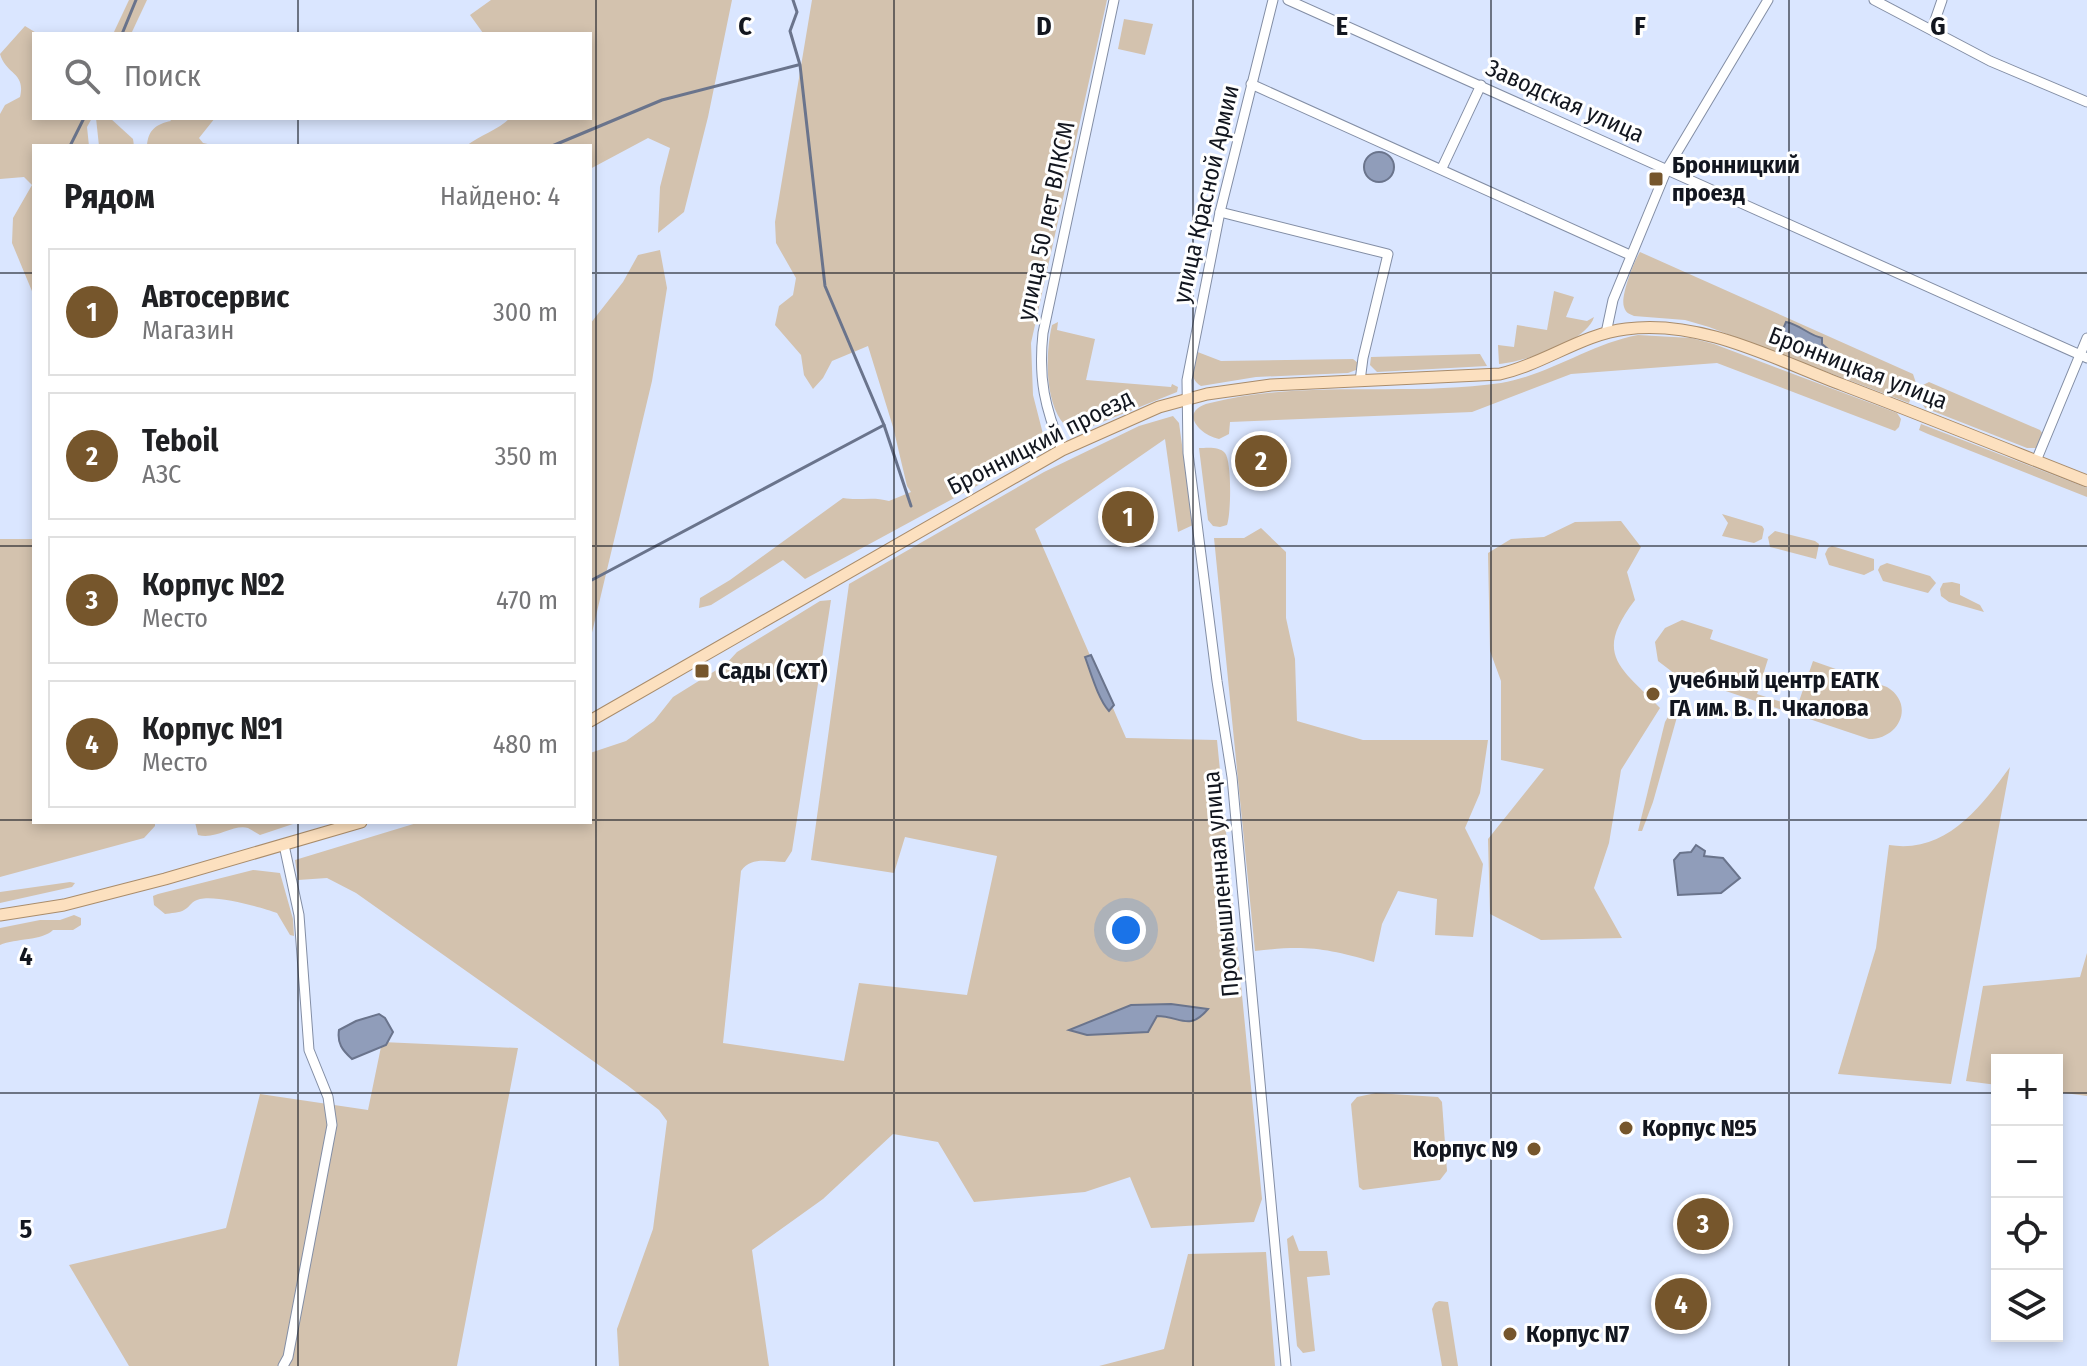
<!DOCTYPE html>
<html lang="ru">
<head>
<meta charset="utf-8">
<style>
	:root { --surface:#fff; --page:#f6f6f6; --text:#202124; --muted:#757577; --line:#e0e0e0; --accent:#76562c }
	body { margin:0; font-family:"Fira Sans Condensed",sans-serif; background:var(--page); color:var(--text) }
	.controls { position:absolute; right:24px; bottom:24px; display:grid; overflow:hidden; border-radius:0px; box-shadow:0 4px 12px #0003 }
	.controls button { width:72px; height:72px; display:grid; place-items:center; padding:0; border:0; border-bottom:2px solid var(--line); background:var(--surface); color:var(--text); font:40px sans-serif }
	.you { position:absolute; left:1126px; top:930px; width:28px; height:28px; margin:-20px; border:6px solid #fff; border-radius:50%; background:#1a73e8; box-shadow:0 0 0 12px #1a73e833 }
	.badge { display:grid; place-items:center; width:52px; height:52px; border-radius:50%; background:var(--accent); color:#fff; font-size:26px; font-weight:700 }
	.pin { position:absolute; translate:-50% -50%; border:4px solid #fff; box-shadow:0 2px 8px #0006 }
	.list { margin:0; padding:0; list-style:none }
	h2 { display:flex; justify-content:space-between; align-items:center; height:104px; margin:0; padding:0 32px; font-size:34px }
	h2 small { font-size:26px; font-weight:400; color:var(--muted) }
	.list li { display:grid; grid-template-columns:52px 1fr auto; gap:24px; align-items:center; box-sizing:border-box; height:128px; margin:0 16px 16px; padding:0 16px; border:2px solid var(--line); border-radius:0px }
	.list b { display:block; font-size:30px; white-space:nowrap }
	.list p { margin:0; font-size:26px; white-space:nowrap; color:var(--muted) }
	.list em { font-size:26px; font-style:normal; color:var(--muted) }
	.icon { flex:none; width:44px; height:44px; fill:none; stroke:currentColor; stroke-width:2; stroke-linecap:round; stroke-linejoin:round }
	.map { position:relative; flex:none; width:2087px; height:1366px; overflow:hidden }
	.search { position:absolute; background:var(--surface); box-shadow:0 4px 12px #0003; left:32px; top:32px; width:560px; height:88px; display:flex; align-items:center; gap:20px; box-sizing:border-box; padding:0 28px; border-radius:0px; color:var(--muted); font-size:30px }
	.panel { position:absolute; background:var(--surface); box-shadow:0 4px 12px #0003; left:32px; top:144px; width:560px; height:680px; border-radius:0px }
	.map>svg:first-child { display:block }
</style>
</head>
<body>
<div class="map">
<svg width="2087" height="1366" viewBox="0 0 2087 1366">
	<rect width="100%" height="100%" fill="#dae6ff"/>
	<g fill="#d3c2ae" fill-rule="evenodd">
		<polygon points="129,0 147,0 131,34 113,34"/>
		<path d="M 491,0 L 732,0 L 708,117 L 684,212 L 658,233 L 660,187 L 670,148 L 648,138 L 590,169 L 590,146 L 466,146 C 480,135 498,130 510,118 L 590,118 L 590,34 L 483,33 L 470,15 Z"/>
		<path d="M 812,0 L 1107,0 L 1031,343 L 1033,395 L 1043,434 L 1038,451 L 1028,458 L 805,579 L 783,560 L 711,605 L 699,608 L 700,598 L 730,580 L 843,498 C 860,501 872,496 889,501 L 911,492 L 907,486 L 893,427 L 868,346 L 832,361 L 823,378 L 813,389 L 804,375 L 801,355 L 775,325 L 779,306 L 793,295 L 796,278 L 776,243 L 775,222 Z"/>
		<polygon points="1124,19 1153,24 1145,55 1118,49"/>
		<path d="M 25,26 L 38,34 L 34,34 L 34,118 L 92,118 L 87,127 L 89,146 L 34,146 L 34,296 L 12,243 L 13,218 L 32,185 L 24,177 L 0,179 L 0,114 L 5,105 L 20,97 C 26,72 6,75 0,54 Z"/>
		<polygon points="96,118 110,118 133,139 134,146 99,146"/>
		<path d="M 169,118 L 215,118 L 199,138 L 203,143 L 217,146 L 147,146 C 148,130 156,124 171,121 Z"/>
		<polygon points="660,250 667,288 652,381 590,641 590,324 623,282 638,255"/>
		<path d="M 1640,252 L 1913,374 L 1916,383 L 1909,403 L 1709,327 L 1685,320 L 1634,316 C 1628,313 1626,313 1624,307 C 1620,297 1634,261 1640,252 Z"/>
		<path d="M 1554,291 L 1574,297 L 1566,317 L 1587,321 L 1594,317 C 1587,342 1523,362 1499,364 L 1498,345 L 1514,347 L 1517,325 L 1547,330 Z"/>
		<path d="M 1058,322 L 1057,330 L 1095,339 L 1086,380 L 1171,387 L 1172,384 L 1178,387 L 1177,392 L 1085,429 L 1069,429 C 1044,409 1045,354 1052,325 Z"/>
		<path d="M 1638,335 L 1691,338 L 1714,344 L 1897,413 L 1901,419 L 1899,427 L 1895,431 L 1717,363 L 1571,374 L 1472,412 L 1230,422 L 1229,434 L 1219,439 C 1197,434 1179,410 1210,403 C 1305,379 1405,397 1501,383 C 1549,375 1590,344 1638,335 Z"/>
		<path d="M 1195,351 L 1221,361 L 1353,359 L 1358,363 L 1356,370 L 1348,373 L 1256,377 L 1201,386 C 1188,379 1193,364 1195,351 Z"/>
		<polygon points="1480,354 1487,366 1377,372 1370,365 1371,357"/>
		<polygon points="1929,382 2040,430 2043,434 2037,448 2027,448 1925,408 1918,397 1923,385"/>
		<path d="M 1173,416 L 1179,423 L 1193,525 L 1178,532 L 1165,439 L 1035,529 L 1126,738 L 1217,740 L 1262,1199 L 1254,1222 L 1151,1228 L 1130,1177 L 1085,1192 L 974,1202 L 938,1142 L 893,1134 L 823,1199 L 752,1250 L 769,1366 L 619,1366 L 617,1329 L 653,1229 L 667,1121 L 659,1110 L 627,1085 L 356,893 L 327,878 L 298,880 L 295,860 L 420,822 L 590,822 L 590,753 L 626,741 L 654,721 L 673,697 L 726,664 L 737,652 L 820,601 L 831,600 L 792,851 L 785,862 C 768,862 752,856 741,871 L 723,1043 L 844,1061 L 859,983 L 967,995 L 997,856 L 905,837 L 894,873 L 811,860 L 849,584 L 1044,472 L 1139,426 ZM 1131,1005 L 1191,1021 L 1157,1016 L 1071,1030 Z"/>
		<polygon points="1921,424 2087,488 2087,497 1928,434 1919,430"/>
		<path d="M 1199,448 C 1207,448 1219,446 1225,453 C 1232,462 1231,514 1227,525 L 1220,527 L 1213,526 L 1208,520 Z"/>
		<polygon points="1722,514 1762,526 1764,529 1762,539 1754,543 1722,536 1728,523"/>
		<path d="M 1621,521 L 1641,547 L 1627,572 L 1635,600 C 1593,655 1620,667 1660,708 L 1621,770 L 1609,843 L 1594,888 L 1622,938 L 1541,940 L 1490,914 L 1488,839 L 1544,769 L 1501,760 L 1501,681 L 1490,651 L 1488,553 L 1511,539 L 1544,537 L 1575,522 Z"/>
		<path d="M 1261,528 L 1286,552 L 1286,618 L 1295,659 L 1297,721 L 1363,740 L 1488,740 L 1480,793 L 1465,828 L 1483,864 L 1473,937 L 1435,935 L 1437,899 L 1398,891 L 1382,924 L 1374,962 C 1325,948 1306,945 1255,951 L 1214,538 L 1244,538 Z"/>
		<polygon points="1775,531 1815,541 1819,544 1816,559 1770,547 1768,537"/>
		<polygon points="0,539 34,539 34,822 155,822 155,826 144,838 0,877"/>
		<polygon points="1832,546 1874,559 1874,570 1864,575 1829,565 1825,554 1828,548"/>
		<polygon points="1887,563 1930,576 1936,583 1928,593 1883,581 1878,570 1880,566"/>
		<polygon points="1952,582 1960,584 1960,595 1980,605 1984,612 1949,602 1941,596 1940,589 1943,583"/>
		<path d="M 1682,620 L 1713,630 L 1710,639 L 1768,659 L 1757,694 L 1797,707 L 1813,661 L 1887,687 C 1915,704 1900,739 1869,739 L 1675,674 L 1658,661 L 1655,642 L 1665,628 Z"/>
		<polygon points="1674,712 1677,717 1653,802 1642,831 1638,831 1665,722 1669,715"/>
		<path d="M 2010,767 L 1951,1084 L 1838,1074 L 1876,948 L 1889,845 C 1946,854 1980,808 2010,767 Z"/>
		<path d="M 195,822 L 299,822 L 260,835 C 256,833 252,830 248,828 C 233,824 216,840 198,835 Z"/>
		<path d="M 253,870 L 280,873 L 293,919 L 294,936 L 290,935 L 277,913 C 260,907 217,895 200,899 C 191,901 191,906 184,910 C 180,913 170,913 165,914 L 154,905 L 153,896 L 158,894 Z"/>
		<polygon points="70,882 75,883 72,887 0,903 0,892"/>
		<path d="M 74,915 L 81,918 L 81,925 L 73,930 L 53,930 C 42,941 16,938 0,945 L 0,928 L 40,920 L 60,920 Z"/>
		<polygon points="2087,953 2087,1096 2057,1092 2057,1060 1997,1060 1997,1085 1966,1081 1983,986 2080,977"/>
		<polygon points="382,1042 518,1048 457,1366 129,1366 69,1265 226,1228 260,1094 368,1110"/>
		<polygon points="1376,1093 1438,1097 1442,1102 1447,1171 1440,1180 1363,1190 1359,1187 1351,1104 1357,1097"/>
		<polygon points="1293,1235 1299,1251 1327,1251 1330,1275 1307,1277 1315,1351 1303,1353 1297,1346 1287,1239"/>
		<polygon points="1266,1252 1275,1366 1099,1366 1164,1349 1188,1254"/>
		<polygon points="1439,1301 1448,1302 1458,1366 1442,1366 1432,1309 1435,1303"/>
	</g>
	<g fill="#909dba" stroke="#6a748c" stroke-width="2">
		<circle cx="1379" cy="167" r="15"/>
		<path d="M 1786,322 C 1801,325 1808,335 1822,338 L 1822,344 L 1828,349 L 1823,358 C 1803,362 1774,346 1786,322 Z"/>
		<path d="M 1091,655 L 1114,705 L 1109,711 C 1098,699 1091,673 1085,657 Z"/>
		<polygon points="1696,845 1705,851 1704,856 1723,858 1740,878 1721,893 1678,895 1674,860 1680,853 1691,852"/>
		<path d="M 1171,1004 L 1208,1009 C 1189,1032 1180,1016 1157,1016 L 1148,1032 L 1087,1035 L 1069,1030 L 1131,1005 Z"/>
		<path d="M 379,1014 L 385,1018 L 393,1032 L 386,1045 L 352,1059 C 342,1050 337,1043 339,1030 L 356,1021 Z"/>
	</g>
	<g fill="none" stroke-linecap="round" stroke-linejoin="round">
		<g stroke="#6a748c" stroke-width="3">
			<polyline points="793,0 797,12 790,31 800,65 825,286 884,425 911,506"/>
			<polyline points="122,34 136,0"/>
			<polyline points="70,146 84,118"/>
			<polyline points="552,146 662,100 798,65"/>
			<polyline points="590,581 884,425"/>
		</g>
		<g stroke="#838ea5" stroke-width="11">
			<g id="minor">
				<polyline points="1273,0 1220,212 1187,380 1188,453 1217,681 1232,777 1286,1366"/>
				<polyline points="1288,0 2087,358"/>
				<polyline points="1874,0 1990,61 2087,102"/>
				<polyline points="1932,29 1942,0"/>
				<polyline points="1251,84 1630,255"/>
				<polyline points="1442,168 1481,85"/>
				<polyline points="1220,212 1388,254 1363,358 1360,381"/>
				<polyline points="1606,333 1613,300 1667,169 1768,0"/>
				<path d="M 1062,450 C 1045,408 1038,379 1043,333 L 1114,0"/>
				<polyline points="2036,461 2087,338"/>
				<polyline points="283,1366 288,1357 332,1125 328,1097 309,1050 299,915 284,845"/>
			</g>
		</g>
		<g stroke="#a98c6b" stroke-width="13">
			<g id="major">
				<path d="M 590,721 L 1062,450 L 1159,407 L 1207,394 L 1271,385 L 1500,374 C 1544,364 1582,334 1626,329 C 1701,319 1774,359 1843,385 C 1924,416 2006,449 2087,481"/>
				<polyline points="0,915 64,905 165,879 361,822"/>
			</g>
		</g>
		<use href="#minor" stroke="#fff" stroke-width="9"/>
		<use href="#major" stroke="#fce0bf" stroke-width="11"/>
	</g>
	<path fill="none" stroke="#12161f" stroke-width="2" stroke-opacity="0.55" d="M 298,0 L 298,34M 596,0 L 596,1366M 894,0 L 894,1366M 1193,0 L 1193,1366M 1491,0 L 1491,1366M 1789,0 L 1789,1366M 298,118 L 298,146M 0,273 L 34,273M 590,273 L 2087,273M 0,546 L 34,546M 590,546 L 2087,546M 0,820 L 34,820M 590,820 L 2087,820M 298,822 L 298,1366M 0,1093 L 1997,1093M 2057,1093 L 2087,1093"/>
	<g fill="#76562c" stroke="#fff" stroke-width="3">
		<rect x="1648" y="171" width="16" height="16" rx="4"/>
		<rect x="694" y="663" width="16" height="16" rx="4"/>
		<circle cx="1653" cy="694" r="8"/>
		<circle cx="1626" cy="1128" r="8"/>
		<circle cx="1534" cy="1149" r="8"/>
		<circle cx="1510" cy="1334" r="8"/>
	</g>
	<g text-anchor="middle" dominant-baseline="central" stroke-width="6" stroke-linejoin="round" paint-order="stroke">
		<g font-size="24" fill="#12161f" stroke="#fff">
			<text transform="translate(1565 101) rotate(24)">Заводская улица</text>
			<text transform="translate(1206 194) rotate(-77)">улица Красной Армии</text>
			<text transform="translate(1046 221) rotate(-78)">улица 50 лет ВЛКСМ</text>
			<text transform="translate(1858 368) rotate(21)">Бронницкая улица</text>
			<text transform="translate(1040 442) rotate(-27)">Бронницкий проезд</text>
			<text transform="translate(1221 884) rotate(-95)">Промышленная улица</text>
		</g>
		<g font-size="24" font-weight="bold" fill="#12161f" stroke="#fff" text-anchor="start">
			<text x="1672" y="165">Бронницкий<tspan x="1672" dy="28">проезд</tspan></text>
			<text x="718" y="671">Сады (СХТ)</text>
			<text x="1669" y="680">учебный центр ЕАТК<tspan x="1669" dy="28">ГА им. В. П. Чкалова</tspan></text>
			<text x="1642" y="1128">Корпус №5</text>
			<text x="1518" y="1149" text-anchor="end">Корпус N9</text>
			<text x="1526" y="1334">Корпус N7</text>
		</g>
	</g>
	<g font-size="26" text-anchor="middle" font-weight="bold" fill="#12161f" stroke="#fff" stroke-width="6" stroke-linejoin="round" paint-order="stroke">
		<text x="745" y="35">C</text>
		<text x="1044" y="35">D</text>
		<text x="1342" y="35">E</text>
		<text x="1640" y="35">F</text>
		<text x="1938" y="35">G</text>
		<text x="26" y="965">4</text>
		<text x="26" y="1238">5</text>
	</g>
</svg>
<div class="controls">
<button>+</button>
<button>−</button>
<button><svg class="icon" aria-label="locate" viewBox="0 0 24 24"><circle cx="12" cy="12" r="6"/><path d="M12 2v4M12 18v4M2 12h4M18 12h4"/></svg></button>
<button><svg class="icon" aria-label="layers" viewBox="0 0 24 24"><path d="M12 4l9 5-9 5-9-5zM3 14l9 5 9-5"/></svg></button>
</div>
<div class="you"></div>
<div class="pin badge" style="left:1128px;top:517px">1</div>
<div class="pin badge" style="left:1261px;top:461px">2</div>
<div class="pin badge" style="left:1703px;top:1224px">3</div>
<div class="pin badge" style="left:1681px;top:1304px">4</div>
<div class="search"><svg class="icon" aria-label="search" viewBox="0 0 24 24"><circle cx="10" cy="10" r="6"/><path d="M15 15l6 6"/></svg>Поиск</div>
<section class="panel">
<h2>Рядом<small>Найдено: 4</small></h2>
<ul class="list">
<li><span class="badge">1</span><div><b>Автосервис</b><p>Магазин</p></div><em>300 m</em></li>
<li><span class="badge">2</span><div><b>Teboil</b><p>АЗС</p></div><em>350 m</em></li>
<li><span class="badge">3</span><div><b>Корпус №2</b><p>Место</p></div><em>470 m</em></li>
<li><span class="badge">4</span><div><b>Корпус №1</b><p>Место</p></div><em>480 m</em></li>
</ul>
</section>
</div>
</body>
</html>
